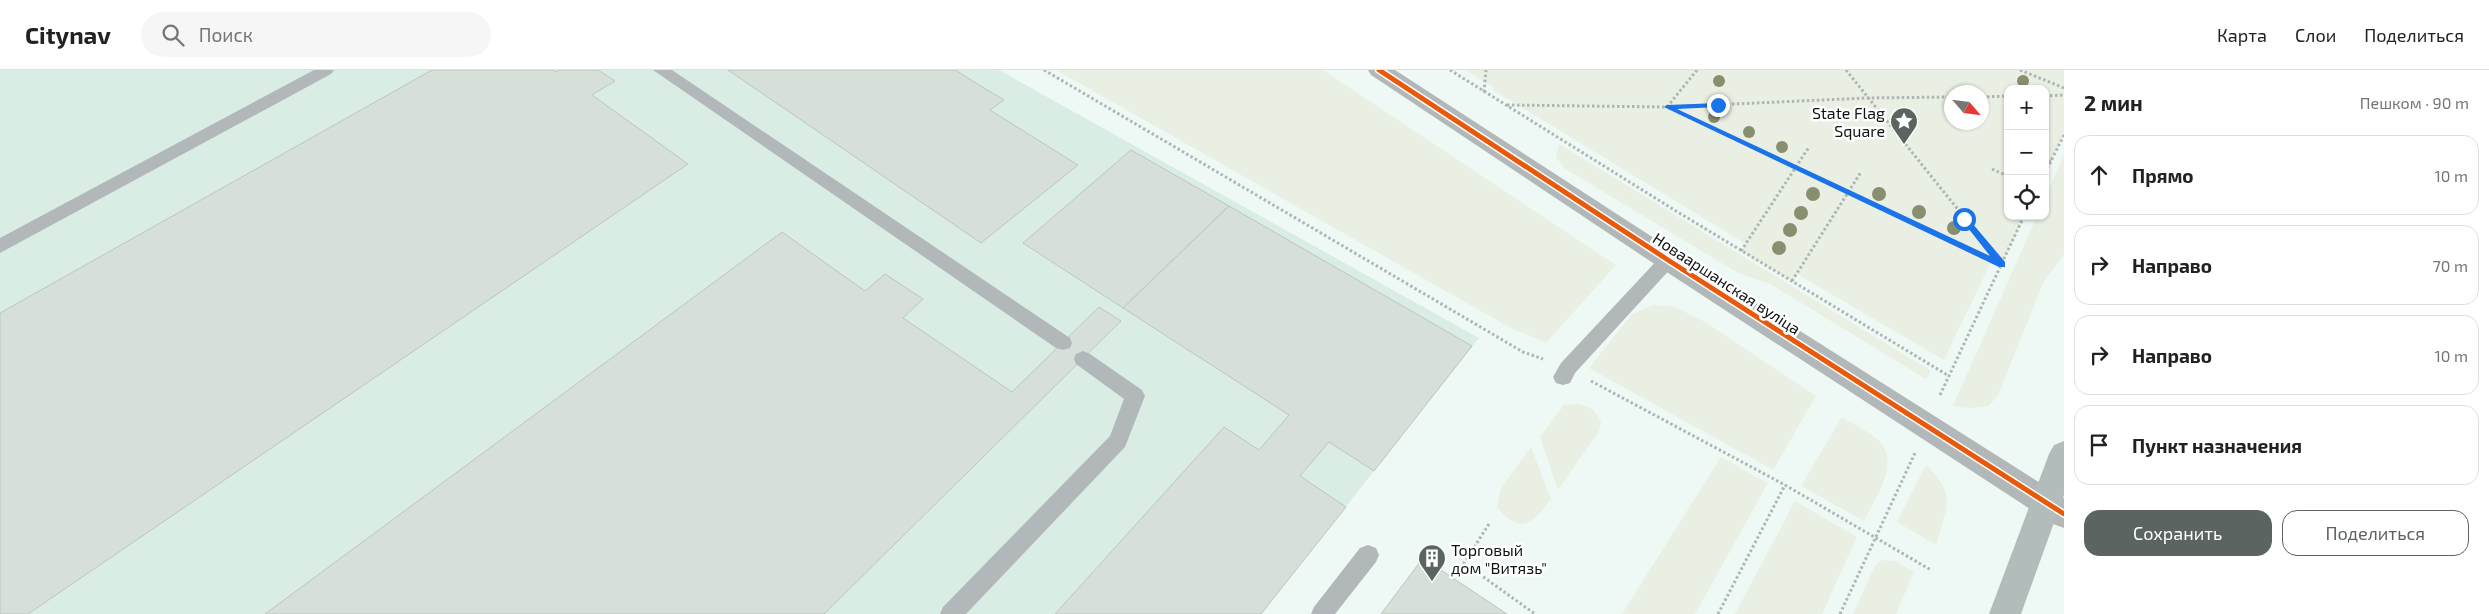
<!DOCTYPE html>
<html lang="ru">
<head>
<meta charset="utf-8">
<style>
	:root { --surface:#fff; --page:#f6f6f6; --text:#222; --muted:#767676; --line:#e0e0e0; --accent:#5c6461 }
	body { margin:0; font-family:"Exo 2",sans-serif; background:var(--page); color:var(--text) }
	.controls { position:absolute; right:15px; top:15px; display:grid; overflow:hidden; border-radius:10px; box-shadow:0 1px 4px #0004 }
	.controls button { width:45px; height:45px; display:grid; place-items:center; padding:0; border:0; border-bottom:1px solid var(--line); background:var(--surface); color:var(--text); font:25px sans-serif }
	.compass { position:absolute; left:1944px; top:15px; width:45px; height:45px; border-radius:50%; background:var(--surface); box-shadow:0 1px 4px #0004; rotate:118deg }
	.stop { position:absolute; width:15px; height:15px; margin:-11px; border:4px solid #1a73e8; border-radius:50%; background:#fff }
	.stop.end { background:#1a73e8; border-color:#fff; box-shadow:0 1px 5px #0008 }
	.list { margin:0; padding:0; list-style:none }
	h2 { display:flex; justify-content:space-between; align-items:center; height:65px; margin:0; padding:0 20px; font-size:21px }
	h2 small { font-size:16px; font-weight:400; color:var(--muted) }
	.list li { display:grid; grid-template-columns:32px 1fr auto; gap:15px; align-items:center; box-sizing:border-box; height:80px; margin:0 10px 10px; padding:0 10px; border:1px solid var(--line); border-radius:15px }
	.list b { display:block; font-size:19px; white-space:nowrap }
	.list em { font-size:16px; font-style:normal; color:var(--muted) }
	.actions { display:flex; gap:10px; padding:15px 20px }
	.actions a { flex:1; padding:11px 0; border:1px solid var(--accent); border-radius:15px; text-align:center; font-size:18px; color:var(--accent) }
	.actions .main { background:var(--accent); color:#fff }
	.icon { flex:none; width:28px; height:28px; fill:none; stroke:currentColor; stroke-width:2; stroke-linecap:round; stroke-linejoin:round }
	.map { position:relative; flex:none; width:2064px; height:544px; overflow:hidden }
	header { display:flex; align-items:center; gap:30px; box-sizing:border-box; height:70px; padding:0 25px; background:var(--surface); border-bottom:1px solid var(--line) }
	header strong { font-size:24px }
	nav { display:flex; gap:28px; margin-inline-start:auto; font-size:18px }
	.search { width:350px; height:45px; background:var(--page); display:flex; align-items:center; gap:12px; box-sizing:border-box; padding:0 18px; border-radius:28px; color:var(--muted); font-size:19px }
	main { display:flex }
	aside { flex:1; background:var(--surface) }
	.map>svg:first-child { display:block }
</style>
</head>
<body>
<header>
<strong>Citynav</strong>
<div class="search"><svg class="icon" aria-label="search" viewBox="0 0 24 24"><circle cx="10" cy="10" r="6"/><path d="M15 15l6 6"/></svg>Поиск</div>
<nav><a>Карта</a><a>Слои</a><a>Поделиться</a></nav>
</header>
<main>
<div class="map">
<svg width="2064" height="544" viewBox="0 0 2064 544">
	<rect width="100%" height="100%" fill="#eef9f5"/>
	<polygon fill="#daede5" points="0,0 999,0 1479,268 1261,544 0,544"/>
	<g fill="#e9efe2" fill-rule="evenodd">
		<polygon points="1056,0 1323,0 1616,195 1546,273 1509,257"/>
		<path d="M 1465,0 L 2064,0 L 2064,64 L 2051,91 L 2045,88 L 2045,19 L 2008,19 L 2008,146 L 2024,146 L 2002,194 L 1992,190 L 1944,290 L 1797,204 L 1792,211 L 1741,181 L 1746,174 L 1493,20 L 1493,17 ZM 1952,22 L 1982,22 L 1982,52 L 1952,52 Z"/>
		<polygon points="1559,74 1931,301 1926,309 1770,214 1738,203 1564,98 1556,87"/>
		<polygon points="2064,85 2064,185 2044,211 1998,325 1989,336 1969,338 1953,336 2037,146 2045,146 2045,128"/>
		<polygon points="1652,235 1673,236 1707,253 1816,326 1773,400 1589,298 1631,245"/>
		<polygon points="1579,334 1593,339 1601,352 1599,361 1558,420 1540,367 1564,335"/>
		<path d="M 1842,347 C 1853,354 1868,361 1878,370 C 1902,393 1875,427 1864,451 L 1801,416 Z"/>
		<path d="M 1531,377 L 1551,429 C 1533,453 1520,466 1497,437 L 1501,418 Z"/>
		<polygon points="1721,387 1768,413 1695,544 1622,544"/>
		<path d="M 1926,395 C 1958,426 1946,437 1936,475 L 1897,452 Z"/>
		<polygon points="1795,431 1857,467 1822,544 1735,544"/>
		<polygon points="1882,490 1896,491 1914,502 1896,544 1853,544 1875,496"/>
	</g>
	<g fill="#d6dfd8" stroke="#bec5c1">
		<polygon points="432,0 553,0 556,2 559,0 598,0 615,11 592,25 688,94 28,544 0,544 0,243"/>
		<polygon points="728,0 955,0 1004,30 990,40 1078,95 981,173"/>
		<polygon points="1131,80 1229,136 1123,238 1023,173"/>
		<polygon points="1229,136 1472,276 1374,401 1329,372 1300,406 1346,437 1261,544 1055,544 1224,357 1259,380 1289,345 1123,238"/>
		<polygon points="782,162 865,221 885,204 923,229 903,248 1012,322 1099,237 1121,251 824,544 265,544"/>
		<polygon points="1423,488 1507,544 1381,544"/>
	</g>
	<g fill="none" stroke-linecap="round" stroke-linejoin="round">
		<g stroke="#aeb6b4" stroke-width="3" stroke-dasharray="2.5 2.5" stroke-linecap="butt">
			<polyline points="1044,0 1523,282 1543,289"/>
			<polyline points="1450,0 1676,141 1949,306"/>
			<polyline points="1697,0 1667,37 2002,194"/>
			<polyline points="1846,0 2000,192"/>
			<polyline points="2020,0 2064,18"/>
			<polyline points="1484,22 1486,0"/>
			<polyline points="2045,26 2064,25"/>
			<polyline points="1982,27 2008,26"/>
			<polyline points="1507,35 1667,37 1867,28 1952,27"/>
			<polyline points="2006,72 2008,73"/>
			<polyline points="2045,88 2051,91"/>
			<polyline points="1992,99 2008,106"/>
			<polyline points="2045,103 2064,65"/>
			<polyline points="1741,181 1809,77"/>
			<polyline points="1792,211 1861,102"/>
			<polyline points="1591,311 1785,415 1931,500"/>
			<polyline points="1940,325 2024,146"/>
			<polyline points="1489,454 1464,493 1535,544"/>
			<polyline points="1718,544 1785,415"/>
			<polyline points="1840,544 1915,383"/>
		</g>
		<g fill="#b2b8b9" fill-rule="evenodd">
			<polygon points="314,0 334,0 331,4 0,183 0,168"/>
			<polygon points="653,0 672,0 1070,268 1072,273 1070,278 1063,280 1056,278"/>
			<polygon points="1668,183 1674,185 1677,190 1674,195 1575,303 1570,313 1563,315 1556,313 1553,307 1561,293 1662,185"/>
			<polygon points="1083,281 1090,284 1142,320 1145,326 1125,377 966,544 940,544 943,537 1110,366 1124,329 1076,294 1074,289 1076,284"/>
			<polygon points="1368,475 1376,478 1379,485 1376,492 1335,544 1311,544 1314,537 1360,478"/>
		</g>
		<polygon fill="#b2b8b9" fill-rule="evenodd" points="1368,0 1395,0 1677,183 2064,428 2064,458 2053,454 1659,197 1371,5"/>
		<polygon fill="#b2bcba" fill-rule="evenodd" points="2064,371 2064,425 2021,544 1989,544 2049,384 2054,375"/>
		<g stroke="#fff" stroke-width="8">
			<polyline id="cycleway" points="1379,0 1668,190 2064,444"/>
		</g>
		<use href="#cycleway" stroke="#e8590c" stroke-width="5"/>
	</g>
	<g fill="#888e6e">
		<circle cx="1719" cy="11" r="6"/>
		<circle cx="2023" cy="11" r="6"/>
		<circle cx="1714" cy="47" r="6"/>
		<circle cx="1749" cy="62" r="6"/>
		<circle cx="1782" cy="77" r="6"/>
		<circle cx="1813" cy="124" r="7"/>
		<circle cx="1879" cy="124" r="7"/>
		<circle cx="1919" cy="142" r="7"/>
		<circle cx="1801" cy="143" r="7"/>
		<circle cx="1954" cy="158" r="7"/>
		<circle cx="1790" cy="160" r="7"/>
		<circle cx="1779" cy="178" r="7"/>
	</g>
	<polygon fill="#1a73e8" points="1720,33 1718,37 1677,39 1990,186 1961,149 1967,147 2005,192 2005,197 1999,197 1664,37 1667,35"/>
	<defs>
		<g id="sight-pin" transform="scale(1.4375)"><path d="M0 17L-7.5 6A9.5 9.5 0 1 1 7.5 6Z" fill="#5c6461" stroke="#fff"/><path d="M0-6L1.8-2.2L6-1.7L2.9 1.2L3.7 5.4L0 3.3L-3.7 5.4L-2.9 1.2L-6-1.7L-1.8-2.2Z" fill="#fff"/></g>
		<g id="building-pin" transform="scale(1.4375)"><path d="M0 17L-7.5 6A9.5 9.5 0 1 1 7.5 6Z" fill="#5c6461" stroke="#fff"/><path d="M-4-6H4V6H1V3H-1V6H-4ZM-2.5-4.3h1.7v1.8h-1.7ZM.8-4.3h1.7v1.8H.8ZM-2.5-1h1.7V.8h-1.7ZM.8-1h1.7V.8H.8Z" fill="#fff"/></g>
	</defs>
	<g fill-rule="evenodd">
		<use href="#sight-pin" x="1904" y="51"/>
		<use href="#building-pin" x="1432" y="488"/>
	</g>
	<g text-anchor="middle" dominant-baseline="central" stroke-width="5" stroke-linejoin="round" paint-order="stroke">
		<g font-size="16" fill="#0e1412" stroke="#fff" text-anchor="end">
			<text x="1885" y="42">State Flag<tspan x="1885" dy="18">Square</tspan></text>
			<text x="1451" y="479" text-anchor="start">Торговый<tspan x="1451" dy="18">дом "Витязь"</tspan></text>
		</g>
		<g font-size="16" fill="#0e1412" stroke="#fff">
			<text transform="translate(1727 213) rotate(33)">Новааршанская вуліца</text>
		</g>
	</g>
</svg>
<div class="controls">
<button>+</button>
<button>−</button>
<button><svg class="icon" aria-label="locate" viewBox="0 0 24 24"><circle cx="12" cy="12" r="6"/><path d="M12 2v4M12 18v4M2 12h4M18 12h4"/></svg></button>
</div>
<svg class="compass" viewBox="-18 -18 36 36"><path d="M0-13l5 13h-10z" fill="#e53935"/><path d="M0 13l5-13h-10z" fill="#767676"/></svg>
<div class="stop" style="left:1964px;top:149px"></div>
<div class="stop end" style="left:1718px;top:35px"></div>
</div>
<aside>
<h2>2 мин<small>Пешком · 90 m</small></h2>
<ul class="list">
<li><svg class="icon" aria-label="ahead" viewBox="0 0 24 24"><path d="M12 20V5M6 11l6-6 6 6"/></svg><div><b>Прямо</b></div><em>10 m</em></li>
<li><svg class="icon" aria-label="right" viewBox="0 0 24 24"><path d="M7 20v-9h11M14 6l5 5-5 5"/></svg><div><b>Направо</b></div><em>70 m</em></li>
<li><svg class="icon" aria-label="right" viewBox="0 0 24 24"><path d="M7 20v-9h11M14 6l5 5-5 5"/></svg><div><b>Направо</b></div><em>10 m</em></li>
<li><svg class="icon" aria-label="arrive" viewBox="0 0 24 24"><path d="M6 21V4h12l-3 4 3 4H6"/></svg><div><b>Пункт назначения</b></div></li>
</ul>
<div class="actions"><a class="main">Сохранить</a><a>Поделиться</a></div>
</aside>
</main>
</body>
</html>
